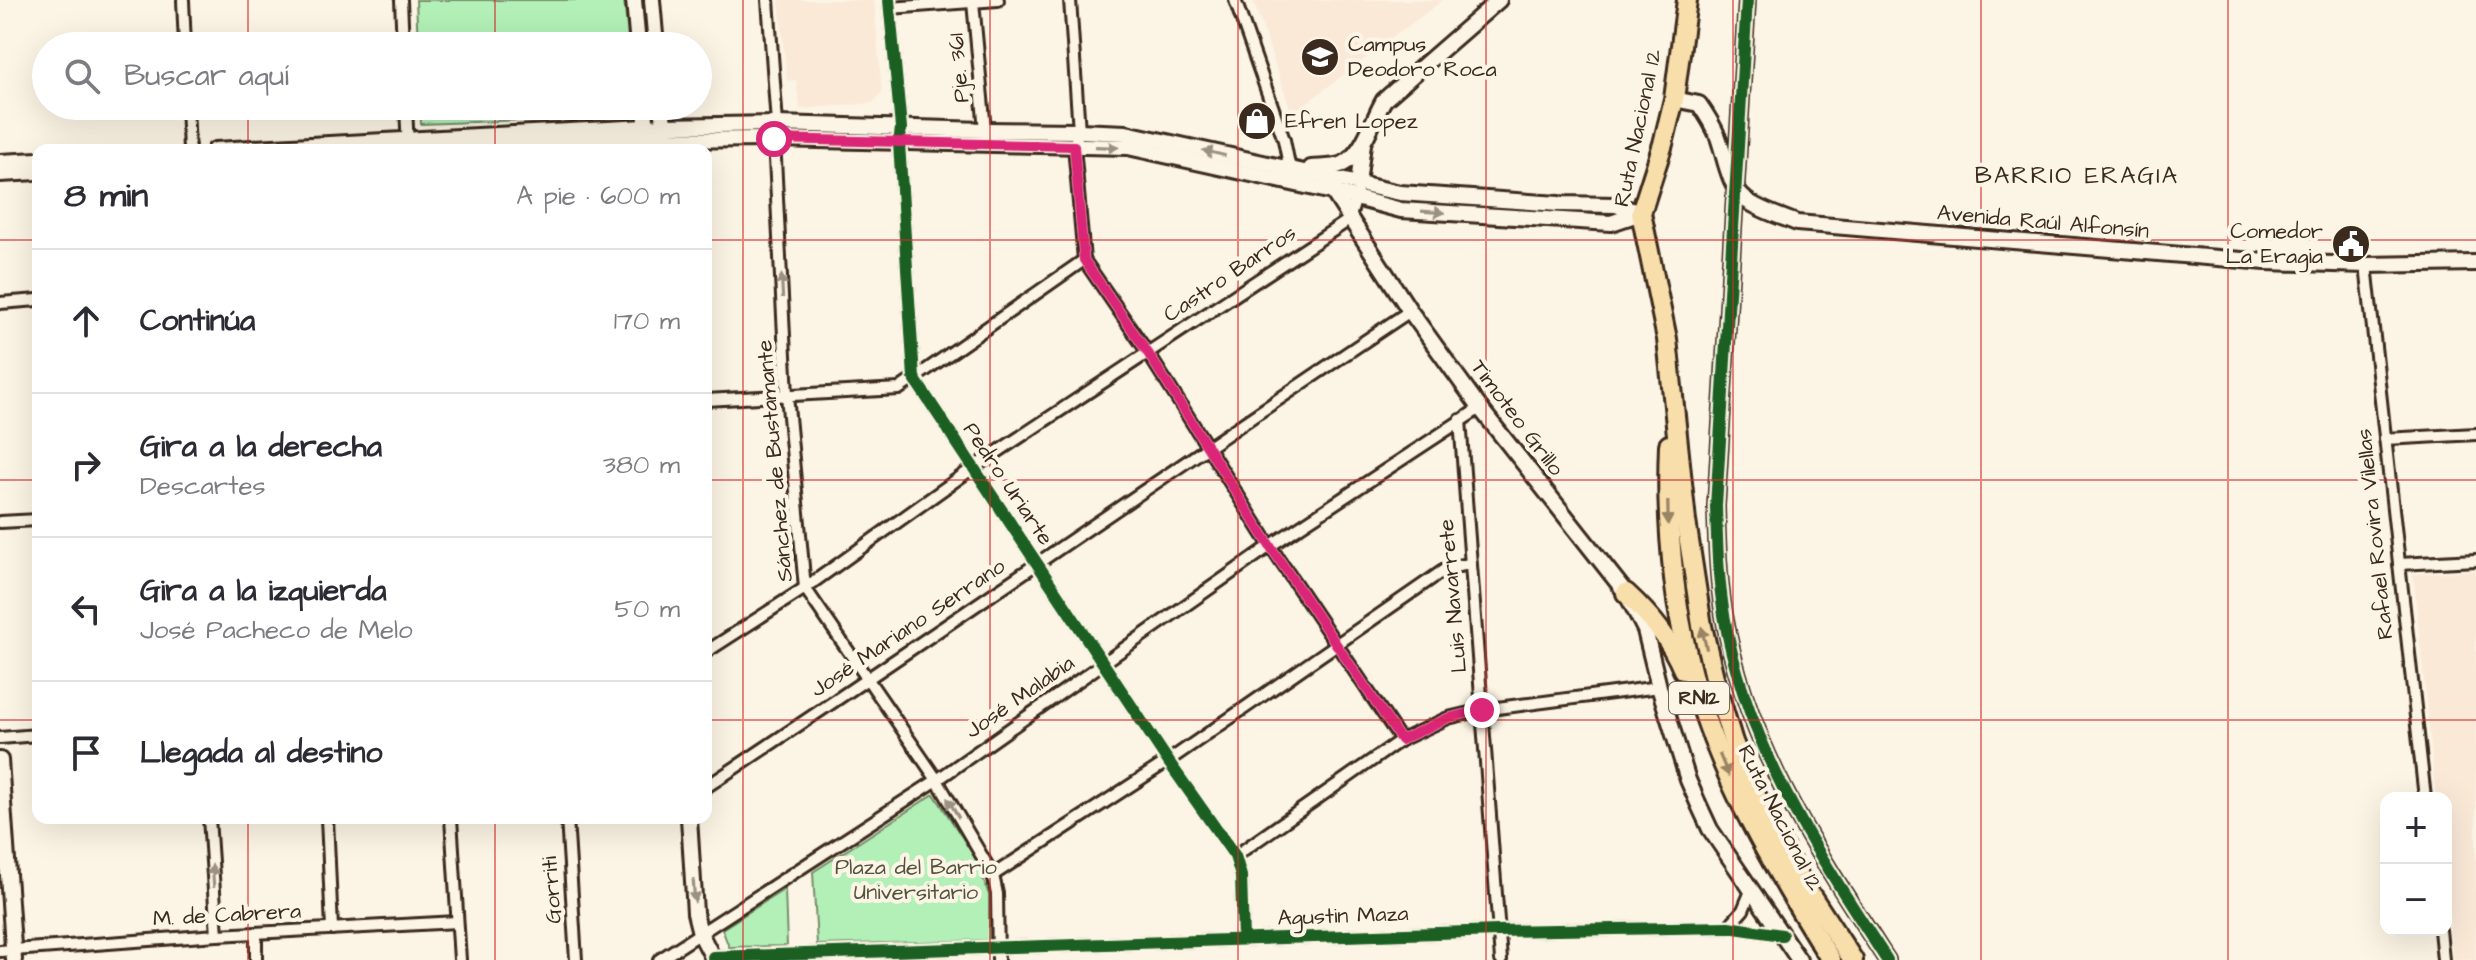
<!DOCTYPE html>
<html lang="es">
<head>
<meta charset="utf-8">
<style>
	:root { --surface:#fff; --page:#f7f7f7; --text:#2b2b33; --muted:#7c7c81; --line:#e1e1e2 }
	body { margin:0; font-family:"Architects Daughter",sans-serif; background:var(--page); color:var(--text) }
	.controls { position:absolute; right:24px; bottom:24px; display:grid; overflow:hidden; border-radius:16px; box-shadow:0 8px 32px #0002 }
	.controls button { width:72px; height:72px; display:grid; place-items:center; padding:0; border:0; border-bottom:2px solid var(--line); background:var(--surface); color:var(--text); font:40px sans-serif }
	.stop { position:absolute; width:24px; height:24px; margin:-18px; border:6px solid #db2777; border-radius:50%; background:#fff }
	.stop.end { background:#db2777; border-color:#fff; box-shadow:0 2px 8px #0008 }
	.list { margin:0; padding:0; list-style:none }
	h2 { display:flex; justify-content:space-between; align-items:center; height:104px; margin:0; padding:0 32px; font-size:34px }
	h2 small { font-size:26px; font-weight:400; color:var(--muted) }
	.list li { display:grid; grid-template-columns:52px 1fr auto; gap:24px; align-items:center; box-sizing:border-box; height:144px; padding:0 32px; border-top:2px solid var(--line) }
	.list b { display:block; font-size:30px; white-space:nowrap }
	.list p { margin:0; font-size:26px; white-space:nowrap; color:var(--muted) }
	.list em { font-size:26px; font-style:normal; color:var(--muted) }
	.icon { flex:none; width:44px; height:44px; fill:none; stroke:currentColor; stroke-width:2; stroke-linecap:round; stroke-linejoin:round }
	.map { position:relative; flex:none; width:2476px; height:960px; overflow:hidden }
	.search { position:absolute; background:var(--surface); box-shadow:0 8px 32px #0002; left:32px; top:32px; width:680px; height:88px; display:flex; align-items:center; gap:20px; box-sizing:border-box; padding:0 28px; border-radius:44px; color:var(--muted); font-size:30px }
	.panel { position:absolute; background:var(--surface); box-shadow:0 8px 32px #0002; left:32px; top:144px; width:680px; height:680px; border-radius:16px }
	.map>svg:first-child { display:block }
</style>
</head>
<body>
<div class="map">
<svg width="2476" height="960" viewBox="0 0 2476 960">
	<rect width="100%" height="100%" fill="#fcf5e5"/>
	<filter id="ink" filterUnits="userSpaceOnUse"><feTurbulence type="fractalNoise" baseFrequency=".0125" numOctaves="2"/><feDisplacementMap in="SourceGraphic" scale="16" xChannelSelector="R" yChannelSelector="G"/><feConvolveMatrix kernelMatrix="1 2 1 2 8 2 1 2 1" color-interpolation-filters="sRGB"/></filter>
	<g filter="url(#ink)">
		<g fill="#fbe9d8">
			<polygon points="779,0 874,0 882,92 873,103 800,109 796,80 787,81"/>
			<polygon points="1253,0 1443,0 1292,114"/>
			<polygon points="2476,570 2476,960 2453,960 2446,890 2446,798 2436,798 2413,574"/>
		</g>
		<g fill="#b2f0b7" stroke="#768d6a" stroke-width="2">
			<polygon points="416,0 624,0 629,46 418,46"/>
			<polygon points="420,106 636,106 637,116 421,124"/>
			<polygon points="934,794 975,857 989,895 989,940 817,945 813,872"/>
			<polygon points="785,889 787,946 729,947 722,929"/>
		</g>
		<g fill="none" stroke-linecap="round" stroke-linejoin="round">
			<g stroke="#3b2a1e" stroke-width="16">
				<g id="street">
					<polyline points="183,0 185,46"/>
					<polyline points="401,0 403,46"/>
					<polyline points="768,0 777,124 774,139 787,395 805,588 937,780 993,875 997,894 998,960"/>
					<polyline points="889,0 901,128 899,143 914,378 1168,761 1235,856 1241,876 1243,939"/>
					<polyline points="1070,0 1079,131 1074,146 1084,260 1148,353 1270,546 1401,740"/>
					<polyline points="1235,0 1284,140 1290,170"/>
					<polyline points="973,2 985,130"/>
					<polyline points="890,8 998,0"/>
					<polyline points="187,106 189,150"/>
					<polyline points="406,106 408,150"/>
					<polyline points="2366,265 2425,798"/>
					<polyline points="0,303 38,300"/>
					<polyline points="706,400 899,389 1084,260"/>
					<polyline points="1460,420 1501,960"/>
					<polyline points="2385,439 2476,434"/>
					<polyline points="0,522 38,520"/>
					<polyline points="2399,564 2476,560"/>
					<polyline points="706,652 805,588 973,468 1349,220 1357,194"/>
					<polyline points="0,738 38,735"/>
					<path d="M 706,787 C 942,631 1174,468 1410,311"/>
					<polyline points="209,818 217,935"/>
					<polyline points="327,818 332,929"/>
					<polyline points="451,818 460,960"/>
					<polyline points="567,818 576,960"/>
					<polyline points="1235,856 1401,740 1448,718 1482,710 1659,687"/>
					<polyline points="993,875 1168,761 1447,568 1470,564"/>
					<polyline points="1728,927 1743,910 1751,891"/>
					<polyline points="2440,930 2443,960"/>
					<polyline points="256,934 256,960"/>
					<polyline points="0,951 217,935 457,922"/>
					<polyline points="713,957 1498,931 1728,927 1782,935"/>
					<polyline points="659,960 937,780 1270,546 1480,408"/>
				</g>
			</g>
			<g stroke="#3b2a1e" stroke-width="20">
				<g id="secondary">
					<polyline points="634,0 638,46"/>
					<polyline points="652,0 656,46"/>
					<path d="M 1747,0 L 1716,506 C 1717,543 1718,579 1724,615 C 1746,746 1816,851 1887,960"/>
					<path d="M 1674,99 L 1699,104 C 1706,114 1713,125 1718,137 C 1725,156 1728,186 1746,200 C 1761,211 1780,216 1797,223 L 2266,262 L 2366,265 L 2476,263"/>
					<polyline points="645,106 648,150"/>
					<polyline points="662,106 665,133"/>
					<polyline points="215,150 664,126 777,124 985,130 1079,131 1126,133 1400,193 1559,204 1616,205 1641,213"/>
					<polyline points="451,150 648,140 774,139 1128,147 1333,192 1401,210 1611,223 1641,213"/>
					<polyline points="0,162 38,160"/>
					<path d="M 1311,168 C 1321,167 1333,168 1343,164 C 1364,153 1372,120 1384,100 L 1499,0"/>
					<polyline points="0,174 38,172"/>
					<polyline points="1358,184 1363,144"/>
					<polyline points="1334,188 1333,192 1410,311 1480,408 1626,593 1645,630 1659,687 1688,780 1698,803 1710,829 1799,960"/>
					<polyline points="0,760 14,960"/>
					<polyline points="689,818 695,913 700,933 714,960"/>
				</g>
			</g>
			<g stroke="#3b2a1e" stroke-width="24">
				<g id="highway">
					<polyline points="1687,0 1674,99 1663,144 1641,213 1667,339 1686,521 1702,626 1716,686 1733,742 1752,788 1797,874 1853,960"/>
					<path d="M 1669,445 C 1666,516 1672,589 1688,658 C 1713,767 1772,866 1831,960"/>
					<path d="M 1626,593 C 1650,615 1671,640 1683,670"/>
				</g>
			</g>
			<use href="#street" stroke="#fcf5e5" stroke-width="10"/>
			<use href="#secondary" stroke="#fcf5e5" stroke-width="14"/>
			<use href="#highway" stroke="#f8deab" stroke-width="18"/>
			<g stroke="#fcf5e5" stroke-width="17">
				<g id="cycleway">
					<polyline points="889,0 901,128 899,143 914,378 1168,761 1235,856 1241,876 1243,939"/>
					<path d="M 1747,0 L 1716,506 C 1717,543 1718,579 1724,615 C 1746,746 1816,851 1887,960"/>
					<polyline points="713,957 1498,931 1728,927 1782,935"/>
				</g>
			</g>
			<use href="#cycleway" stroke="#1b5e20" stroke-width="12"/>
		</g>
		<defs><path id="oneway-solid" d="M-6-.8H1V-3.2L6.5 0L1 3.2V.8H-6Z" transform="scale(2)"/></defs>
		<g fill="#9c9082">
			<use href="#oneway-solid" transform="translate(1107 147) rotate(2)"/>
			<use href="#oneway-solid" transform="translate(1214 153) rotate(-167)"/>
			<use href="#oneway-solid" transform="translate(1433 212) rotate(4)"/>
			<use href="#oneway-solid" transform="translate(782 286) rotate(-93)"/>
			<use href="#oneway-solid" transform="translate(953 808) rotate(-121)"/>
			<use href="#oneway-solid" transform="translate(213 876) rotate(-94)"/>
			<use href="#oneway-solid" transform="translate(694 891) rotate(86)"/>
		</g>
		<g fill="#9a8464">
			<use href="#oneway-solid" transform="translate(1668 513) rotate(89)"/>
			<use href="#oneway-solid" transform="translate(1704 638) rotate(-103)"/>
			<use href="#oneway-solid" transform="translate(1724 765) rotate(67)"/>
		</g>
	</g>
	<g fill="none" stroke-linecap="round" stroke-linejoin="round" filter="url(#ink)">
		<polyline stroke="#db2777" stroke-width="10" points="774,139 1074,146 1084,260 1148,353 1270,546 1401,740 1448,718 1482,710"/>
	</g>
	<path fill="none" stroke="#d62828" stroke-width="2" stroke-opacity="0.55" d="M 248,0 L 248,46M 495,0 L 495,46M 743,0 L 743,960M 990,0 L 990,960M 1238,0 L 1238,960M 1486,0 L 1486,960M 1733,0 L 1733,960M 1981,0 L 1981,960M 2228,0 L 2228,960M 248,106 L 248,150M 495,106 L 495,150M 0,240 L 38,240M 706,240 L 2476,240M 0,480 L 38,480M 706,480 L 2476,480M 0,720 L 38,720M 706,720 L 2476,720M 248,818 L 248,960M 495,818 L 495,960"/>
	<defs>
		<g id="university-disc" transform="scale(2)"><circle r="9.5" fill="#3b2a1e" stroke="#fcf5e5"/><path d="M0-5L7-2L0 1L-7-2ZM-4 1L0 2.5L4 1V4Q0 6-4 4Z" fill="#fff"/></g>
		<g id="shop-disc" transform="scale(2)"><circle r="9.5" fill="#3b2a1e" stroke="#fcf5e5"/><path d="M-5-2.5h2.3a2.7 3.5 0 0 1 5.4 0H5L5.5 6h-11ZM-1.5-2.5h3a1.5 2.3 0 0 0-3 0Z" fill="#fff"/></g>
		<g id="civic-disc" transform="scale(2)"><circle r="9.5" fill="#3b2a1e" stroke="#fcf5e5"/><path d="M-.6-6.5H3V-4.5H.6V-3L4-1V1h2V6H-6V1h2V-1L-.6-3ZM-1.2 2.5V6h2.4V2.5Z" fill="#fff"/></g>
	</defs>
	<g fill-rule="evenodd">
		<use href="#university-disc" x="1320" y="57"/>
		<use href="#shop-disc" x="1257" y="121"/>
		<use href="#civic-disc" x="2351" y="244"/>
	</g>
	<g text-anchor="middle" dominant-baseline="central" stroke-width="8" stroke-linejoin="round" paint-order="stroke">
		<rect fill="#fcf5e5" stroke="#75675a" stroke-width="2" x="1669" y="682" width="60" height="32" rx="6"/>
		<g font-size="20" font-weight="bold" fill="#3b2a1e">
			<text x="1699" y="698">RN12</text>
		</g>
		<g font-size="22" fill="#3b2a1e" stroke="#fcf5e5" text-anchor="start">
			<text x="1348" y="44">Campus<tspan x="1348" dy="25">Deodoro Roca</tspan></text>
			<text x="1285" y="121">Efren Lopez</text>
			<text x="2323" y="231" text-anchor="end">Comedor<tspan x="2323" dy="25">La Eragia</tspan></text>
		</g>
		<g font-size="22" fill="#3b2a1e" stroke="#fcf5e5">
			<text transform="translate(959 68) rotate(-95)">Pje. 361</text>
			<text transform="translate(1638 128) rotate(-78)">Ruta Nacional 12</text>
			<text transform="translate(2043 222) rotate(5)">Avenida Raúl Alfonsín</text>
			<text transform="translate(1230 274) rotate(-34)">Castro Barros</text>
			<text transform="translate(1517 418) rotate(53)">Timoteo Grillo</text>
			<text transform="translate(775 461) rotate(-95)">Sánchez de Bustamante</text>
			<text transform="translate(1008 484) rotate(56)">Pedro Uriarte</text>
			<text transform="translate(2375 534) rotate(-96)">Rafael Rovira Vilellas</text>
			<text transform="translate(1453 596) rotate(-95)">Luis Navarrete</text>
			<text transform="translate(908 628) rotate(-34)">José Mariano Serrano</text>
			<text transform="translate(1020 697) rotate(-35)">José Malabia</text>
			<text transform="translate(1780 818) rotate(63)">Ruta Nacional 12</text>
			<text transform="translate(552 890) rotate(-94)">Gorriti</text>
			<text transform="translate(227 915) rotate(-3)">M. de Cabrera</text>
			<text transform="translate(1343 916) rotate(-2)">Agustin Maza</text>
		</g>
		<g font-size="22" fill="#53523d" stroke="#fcf5e5">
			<text x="916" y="867">Plaza del Barrio<tspan x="916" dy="25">Universitario</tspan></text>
		</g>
		<g font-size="24" letter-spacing="2" fill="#3b2a1e" stroke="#fcf5e5">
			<text x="2077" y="176">BARRIO ERAGIA</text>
		</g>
	</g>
</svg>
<div class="controls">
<button>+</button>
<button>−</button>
</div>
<div class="stop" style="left:774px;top:139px"></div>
<div class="stop end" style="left:1482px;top:710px"></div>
<div class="search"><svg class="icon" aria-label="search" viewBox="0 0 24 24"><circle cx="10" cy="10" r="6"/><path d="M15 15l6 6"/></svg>Buscar aquí</div>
<section class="panel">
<h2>8 min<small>A pie · 600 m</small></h2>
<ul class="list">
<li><svg class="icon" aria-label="ahead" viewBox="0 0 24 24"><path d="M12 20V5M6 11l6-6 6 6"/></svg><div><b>Continúa</b></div><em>170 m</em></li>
<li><svg class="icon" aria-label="right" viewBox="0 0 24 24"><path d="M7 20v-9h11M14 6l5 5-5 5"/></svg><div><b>Gira a la derecha</b><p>Descartes</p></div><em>380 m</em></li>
<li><svg class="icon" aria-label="left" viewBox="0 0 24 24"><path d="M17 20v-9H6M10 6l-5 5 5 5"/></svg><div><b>Gira a la izquierda</b><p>José Pacheco de Melo</p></div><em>50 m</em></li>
<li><svg class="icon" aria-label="arrive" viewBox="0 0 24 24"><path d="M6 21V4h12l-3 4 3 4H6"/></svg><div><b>Llegada al destino</b></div></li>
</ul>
</section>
</div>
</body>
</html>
